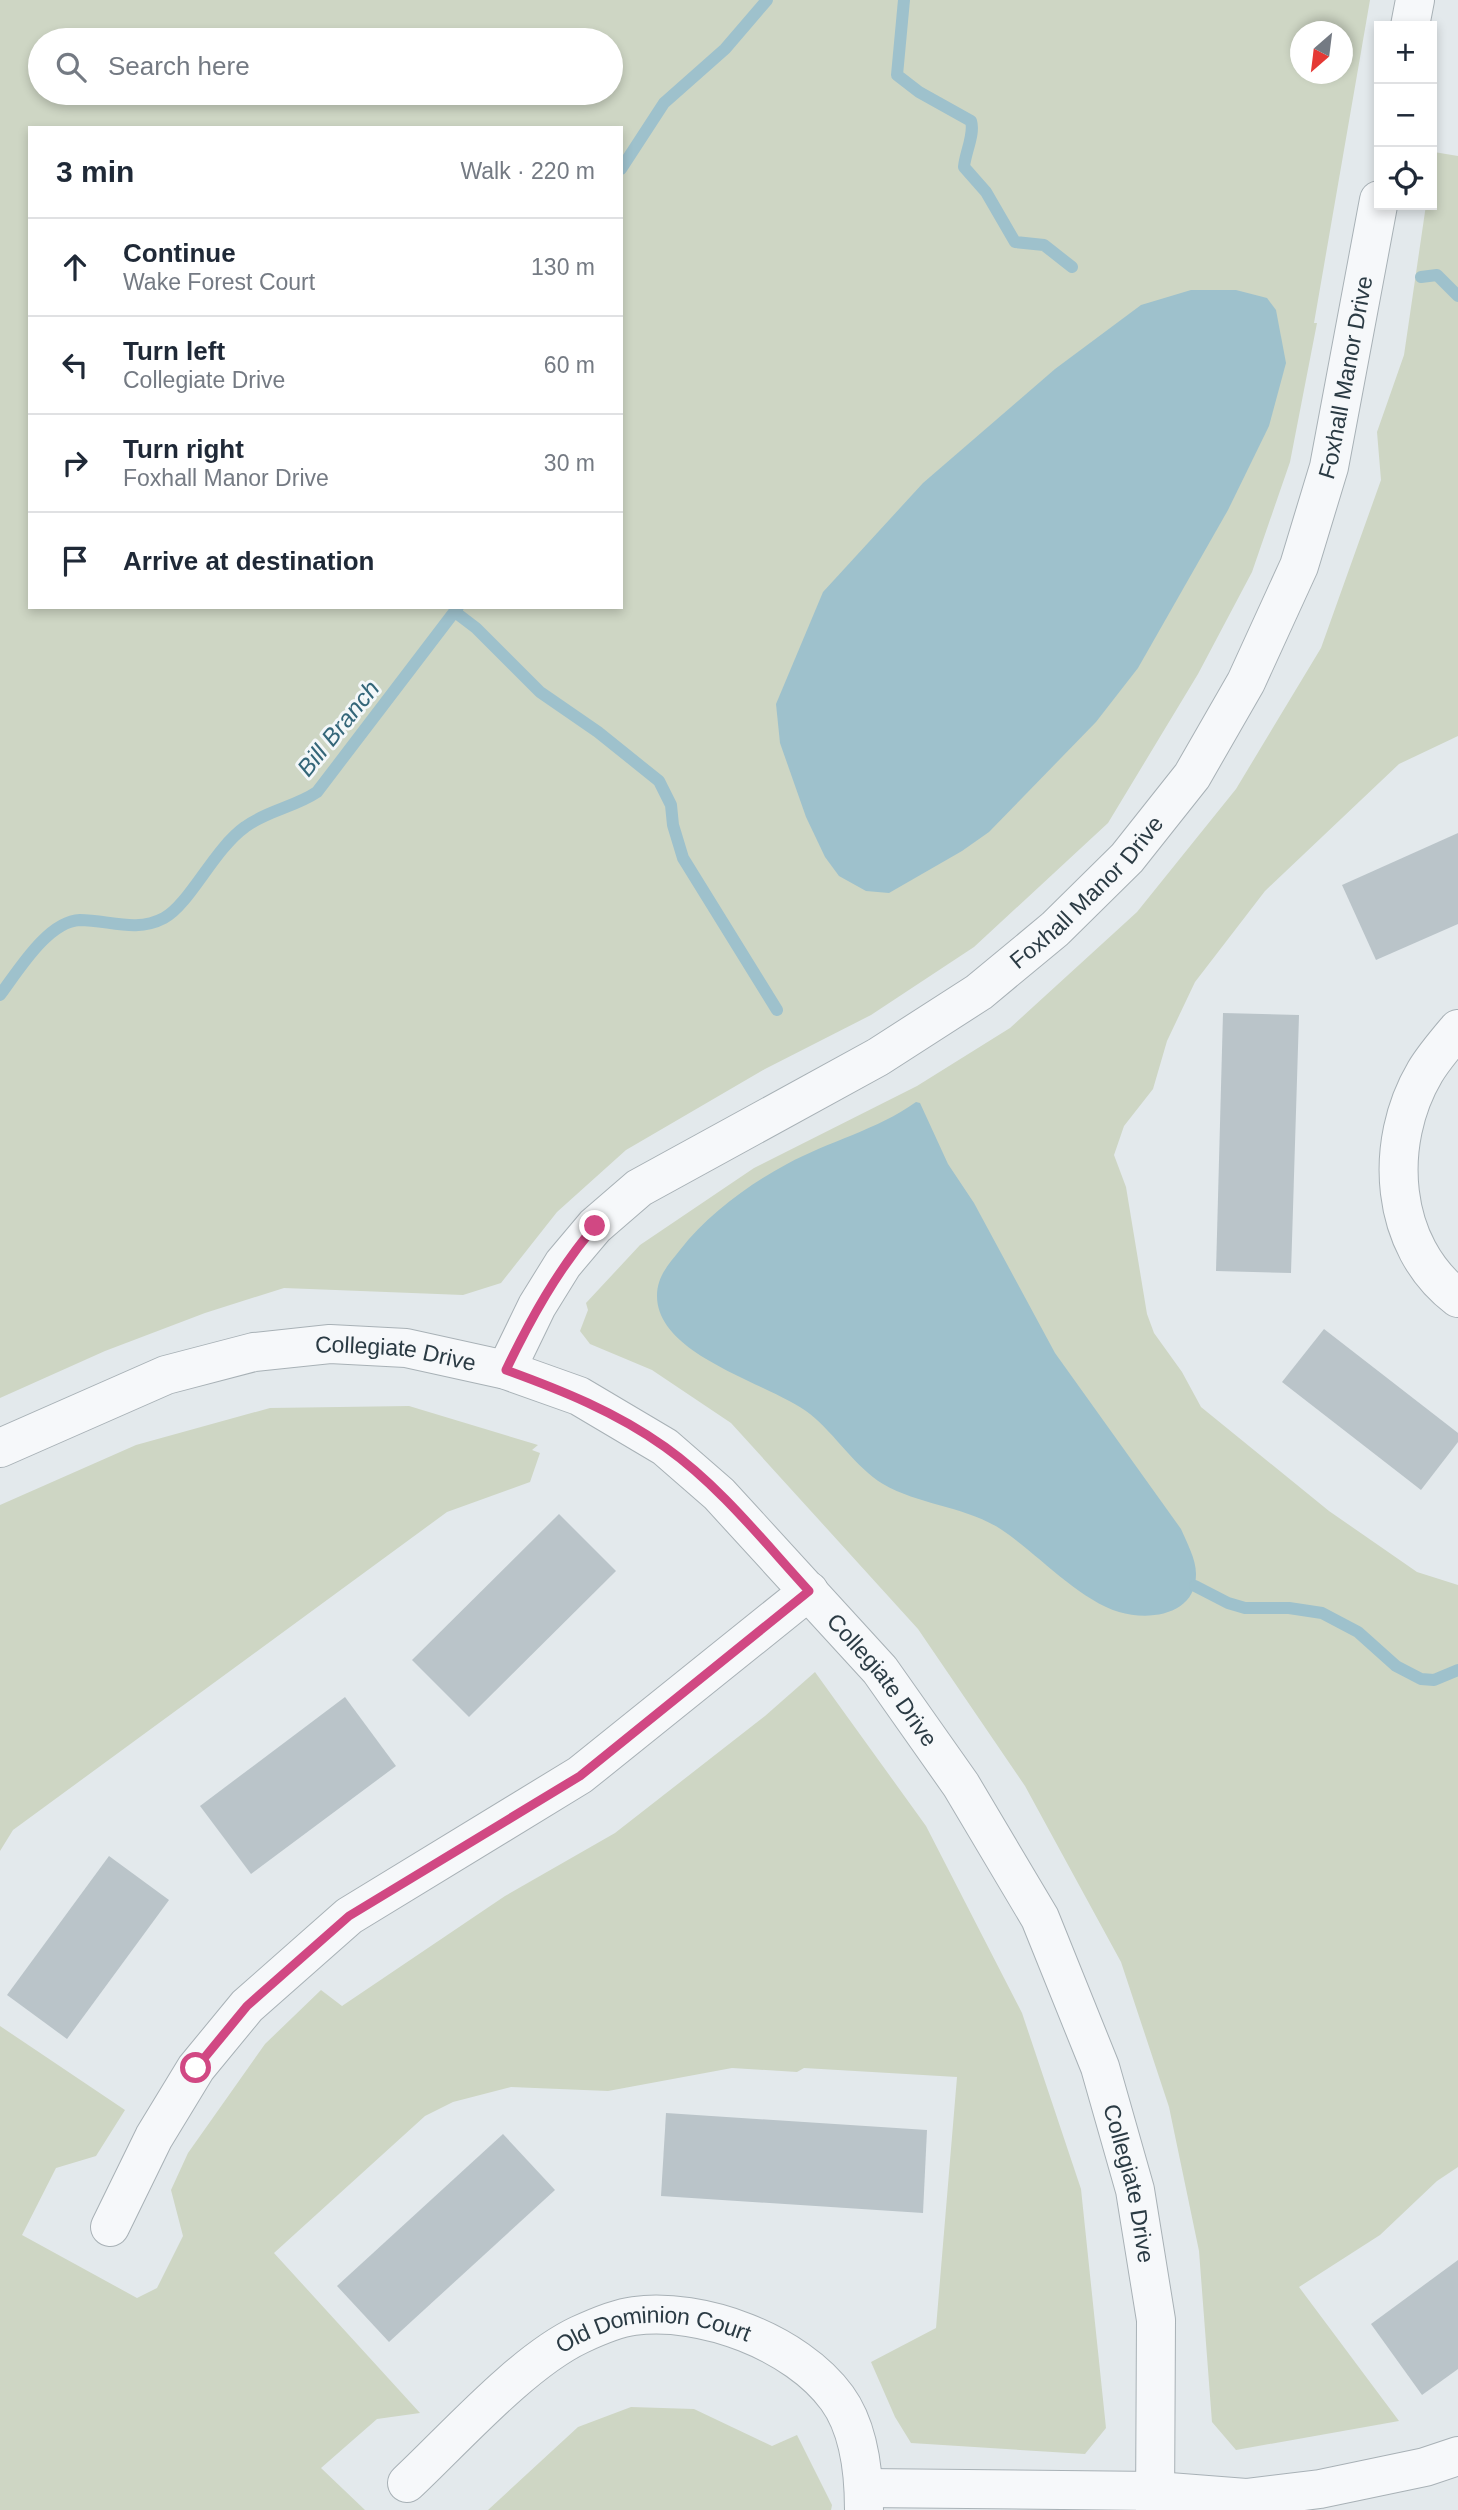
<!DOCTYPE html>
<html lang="en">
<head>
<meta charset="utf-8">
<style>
	:root { --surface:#fff; --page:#f6f6f7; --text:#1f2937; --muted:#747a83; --line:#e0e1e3 }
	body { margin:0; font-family:Arial,sans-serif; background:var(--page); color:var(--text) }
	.controls { position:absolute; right:21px; top:21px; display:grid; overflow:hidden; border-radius:0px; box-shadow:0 4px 10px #0003 }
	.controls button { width:63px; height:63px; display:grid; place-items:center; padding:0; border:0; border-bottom:2px solid var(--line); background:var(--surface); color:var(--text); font:35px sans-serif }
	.compass { position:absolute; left:1290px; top:21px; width:63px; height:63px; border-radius:50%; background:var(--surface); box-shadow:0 4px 10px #0003; rotate:208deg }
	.stop { position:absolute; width:21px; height:21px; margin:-16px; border:5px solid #d14883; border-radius:50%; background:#fff }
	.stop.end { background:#d14883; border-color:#fff; box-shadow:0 2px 7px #0008 }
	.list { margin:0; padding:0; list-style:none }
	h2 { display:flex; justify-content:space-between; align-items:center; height:91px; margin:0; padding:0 28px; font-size:30px }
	h2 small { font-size:23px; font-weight:400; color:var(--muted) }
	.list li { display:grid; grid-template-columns:46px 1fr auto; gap:21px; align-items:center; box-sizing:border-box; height:98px; padding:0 28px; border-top:2px solid var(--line) }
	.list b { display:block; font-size:26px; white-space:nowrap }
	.list p { margin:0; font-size:23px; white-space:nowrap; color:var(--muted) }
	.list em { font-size:23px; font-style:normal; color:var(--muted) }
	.icon { flex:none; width:38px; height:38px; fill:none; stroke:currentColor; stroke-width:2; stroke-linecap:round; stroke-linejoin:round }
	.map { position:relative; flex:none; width:1458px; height:2510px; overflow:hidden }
	.search { position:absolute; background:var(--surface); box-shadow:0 4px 10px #0003; left:28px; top:28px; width:595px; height:77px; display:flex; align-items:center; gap:18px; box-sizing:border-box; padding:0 24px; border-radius:38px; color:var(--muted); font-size:26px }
	.panel { position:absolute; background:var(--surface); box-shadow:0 4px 10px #0003; left:28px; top:126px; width:595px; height:483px; border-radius:0px }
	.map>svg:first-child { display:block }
</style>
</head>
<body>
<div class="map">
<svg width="1458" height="2510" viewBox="0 0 1458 2510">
	<rect width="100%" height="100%" fill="#e3e9ec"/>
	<g fill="#ced6c4" fill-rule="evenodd">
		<path d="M 0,0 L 1370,0 L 1314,323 L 1317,323 L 1290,462 L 1252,572 L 1198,674 L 1108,823 L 974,947 L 871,1015 L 765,1069 L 626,1150 L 557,1212 L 501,1283 L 463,1295 L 284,1288 L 205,1313 L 105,1351 L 0,1398 ZM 1300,32 L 1342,32 L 1342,74 L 1300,74 ZM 40,40 L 611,40 L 611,93 L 40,93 ZM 30,128 L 621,128 L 621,607 L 30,607 Z"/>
		<polygon points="1434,152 1458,156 1458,736 1399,764 1265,891 1195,982 1167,1041 1153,1089 1124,1126 1114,1155 1126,1187 1147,1314 1154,1333 1182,1372 1201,1407 1329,1511 1417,1572 1458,1585 1458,2167 1437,2181 1380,2235 1299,2287 1399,2421 1236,2450 1212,2422 1199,2251 1169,2107 1121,1962 1025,1786 918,1629 731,1423 652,1370 590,1344 580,1331 588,1310 586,1303 640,1245 754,1168 917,1086 1010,1028 1137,912 1236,789 1321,648 1381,480 1377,432 1404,355 1426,205 1432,205"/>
		<polygon points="409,1406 538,1445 532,1450 540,1453 530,1482 447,1512 13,1830 0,1851 0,1505 136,1445 270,1408"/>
		<polygon points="815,1672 926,1826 1022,2013 1081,2189 1106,2428 1085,2454 911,2443 895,2417 871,2362 936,2328 957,2077 804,2068 797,2072 732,2068 608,2091 511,2087 453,2102 425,2116 274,2253 420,2413 377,2419 321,2468 365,2510 0,2510 0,2026 125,2110 96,2156 56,2168 22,2235 137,2298 157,2288 183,2236 171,2190 188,2153 265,2044 321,1990 342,2006 505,1896 615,1833 765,1716"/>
		<polygon points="631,2407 694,2409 772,2446 797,2435 832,2505 831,2510 488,2510 578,2427"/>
	</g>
	<g fill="#9ec1cc">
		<polygon points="1191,290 1236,290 1267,298 1276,310 1286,363 1269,426 1228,510 1138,668 1096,722 989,832 962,851 889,893 866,891 839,876 825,857 806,817 780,743 776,704 823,592 923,483 1055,369 1141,305"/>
		<path d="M 916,1102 L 920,1103 L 948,1164 L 974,1203 L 1055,1353 L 1181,1529 C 1187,1543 1196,1559 1196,1574 C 1196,1615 1150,1621 1119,1612 C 1078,1599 1038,1554 1002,1530 C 966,1506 921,1506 883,1484 C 855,1467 836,1435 810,1414 C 773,1384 657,1357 657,1296 C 657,1276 669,1264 680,1250 C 707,1215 748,1185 787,1164 C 829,1141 877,1130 916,1102 Z"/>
	</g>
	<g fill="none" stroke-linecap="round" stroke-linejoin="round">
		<g stroke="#9ec1cc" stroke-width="12">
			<path d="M 904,0 L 897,75 L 919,92 L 971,121 C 975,134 965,153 964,167 L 986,192 L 1015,242 L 1044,245 L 1072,267"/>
			<polyline points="621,169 664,103 725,49 767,0"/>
			<polyline points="1421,277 1437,275 1458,296"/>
			<polyline points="455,612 476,628 540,692 598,732 659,781 671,805 673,825 683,858 777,1010"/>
			<path d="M 0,995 C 18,971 48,921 80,920 C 109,920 136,933 164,918 C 189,905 214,849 245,827 C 266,811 295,807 317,792 L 458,607"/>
			<polyline points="1195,1586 1228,1603 1245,1608 1289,1608 1322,1613 1358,1632 1396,1666 1421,1679 1434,1680 1458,1670"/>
		</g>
	</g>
	<g fill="#bac4c9">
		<polygon points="1458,833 1458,924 1376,960 1342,885"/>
		<polygon points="1223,1013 1299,1015 1291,1273 1216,1271"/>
		<polygon points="1324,1329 1458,1433 1458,1442 1421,1490 1282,1382"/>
		<polygon points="559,1514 616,1571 469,1717 412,1660"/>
		<polygon points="345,1697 396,1766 251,1874 200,1806"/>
		<polygon points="109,1856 169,1900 67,2039 7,1995"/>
		<polygon points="666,2113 927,2130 923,2213 661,2196"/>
		<polygon points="503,2134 555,2190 389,2342 337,2286"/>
		<polygon points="1458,2260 1458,2369 1422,2395 1371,2324"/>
	</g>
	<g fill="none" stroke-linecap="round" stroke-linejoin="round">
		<g stroke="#a8b1b6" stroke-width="40">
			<g id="minor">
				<polyline points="1410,26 1415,0"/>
				<path d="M 1458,1029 C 1447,1042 1434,1057 1425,1072 C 1383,1143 1389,1246 1458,1298"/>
				<path id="s1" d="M 506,1370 L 537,1306 L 563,1264 L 595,1226 L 639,1188 L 878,1057 L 979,992 L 1055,929 L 1127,858 L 1192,776 L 1246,682 L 1299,566 L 1329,467 L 1379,200"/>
				<path id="s2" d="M 0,1448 L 166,1375 L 254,1352 L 330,1344 L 406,1348 L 506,1370 L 579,1396 L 665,1447 L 719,1494 L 880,1670 L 961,1785 L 1040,1918 L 1100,2067 L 1135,2190 L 1156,2320 L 1155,2510"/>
				<polyline points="110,2227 154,2137 196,2068 247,2006 349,1916 580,1775 809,1591"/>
				<path id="s3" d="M 407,2483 C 454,2439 522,2362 579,2335 C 594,2328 617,2318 634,2316 C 702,2307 796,2342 837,2398 C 859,2428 864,2474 864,2510"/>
				<polyline points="864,2488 1156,2491 1246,2498 1320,2489 1425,2467 1458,2456"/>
			</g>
		</g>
		<use href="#minor" stroke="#f6f8fa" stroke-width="38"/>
	</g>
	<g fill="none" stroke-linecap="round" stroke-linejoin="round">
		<path stroke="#d14883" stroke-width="9" d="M 196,2068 L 247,2006 L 349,1916 L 580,1776 L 809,1591 C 764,1542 720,1486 665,1447 C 616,1412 561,1390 506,1370 C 531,1318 557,1271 595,1226"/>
	</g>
	<g text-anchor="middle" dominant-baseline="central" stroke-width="6" stroke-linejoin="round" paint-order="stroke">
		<g font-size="23" fill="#2b3b44" stroke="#f3f7f9">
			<text stroke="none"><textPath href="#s1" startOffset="1356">Foxhall Manor Drive</textPath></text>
			<text stroke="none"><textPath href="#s1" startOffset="768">Foxhall Manor Drive</textPath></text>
			<text stroke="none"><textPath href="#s2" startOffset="415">Collegiate Drive</textPath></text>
			<text stroke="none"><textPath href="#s2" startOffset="1024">Collegiate Drive</textPath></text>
			<text stroke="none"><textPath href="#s2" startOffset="1591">Collegiate Drive</textPath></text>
			<text stroke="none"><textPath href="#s3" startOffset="304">Old Dominion Court</textPath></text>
		</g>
		<g font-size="24" font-style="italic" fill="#346679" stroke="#f3f7f9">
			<text transform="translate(338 728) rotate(-51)">Bill Branch</text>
		</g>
	</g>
</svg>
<div class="controls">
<button>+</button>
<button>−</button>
<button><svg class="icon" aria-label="locate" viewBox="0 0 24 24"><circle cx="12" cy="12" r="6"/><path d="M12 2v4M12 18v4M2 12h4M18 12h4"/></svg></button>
</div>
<svg class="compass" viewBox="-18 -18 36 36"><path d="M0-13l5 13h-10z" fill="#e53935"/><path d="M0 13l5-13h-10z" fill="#747a83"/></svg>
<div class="stop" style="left:196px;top:2068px"></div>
<div class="stop end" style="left:595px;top:1226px"></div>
<div class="search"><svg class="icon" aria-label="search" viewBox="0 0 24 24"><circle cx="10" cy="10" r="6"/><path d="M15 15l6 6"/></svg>Search here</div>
<section class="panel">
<h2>3 min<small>Walk · 220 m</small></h2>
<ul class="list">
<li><svg class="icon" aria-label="ahead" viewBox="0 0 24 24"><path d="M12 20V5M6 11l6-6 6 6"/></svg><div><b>Continue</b><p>Wake Forest Court</p></div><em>130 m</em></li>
<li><svg class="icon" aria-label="left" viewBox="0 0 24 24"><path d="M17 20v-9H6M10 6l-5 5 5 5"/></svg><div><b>Turn left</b><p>Collegiate Drive</p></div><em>60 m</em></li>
<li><svg class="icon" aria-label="right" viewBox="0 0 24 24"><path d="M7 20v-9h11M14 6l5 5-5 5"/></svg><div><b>Turn right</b><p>Foxhall Manor Drive</p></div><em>30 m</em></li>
<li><svg class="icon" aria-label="arrive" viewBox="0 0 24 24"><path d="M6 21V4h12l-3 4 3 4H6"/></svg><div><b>Arrive at destination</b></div></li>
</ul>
</section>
</div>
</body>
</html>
